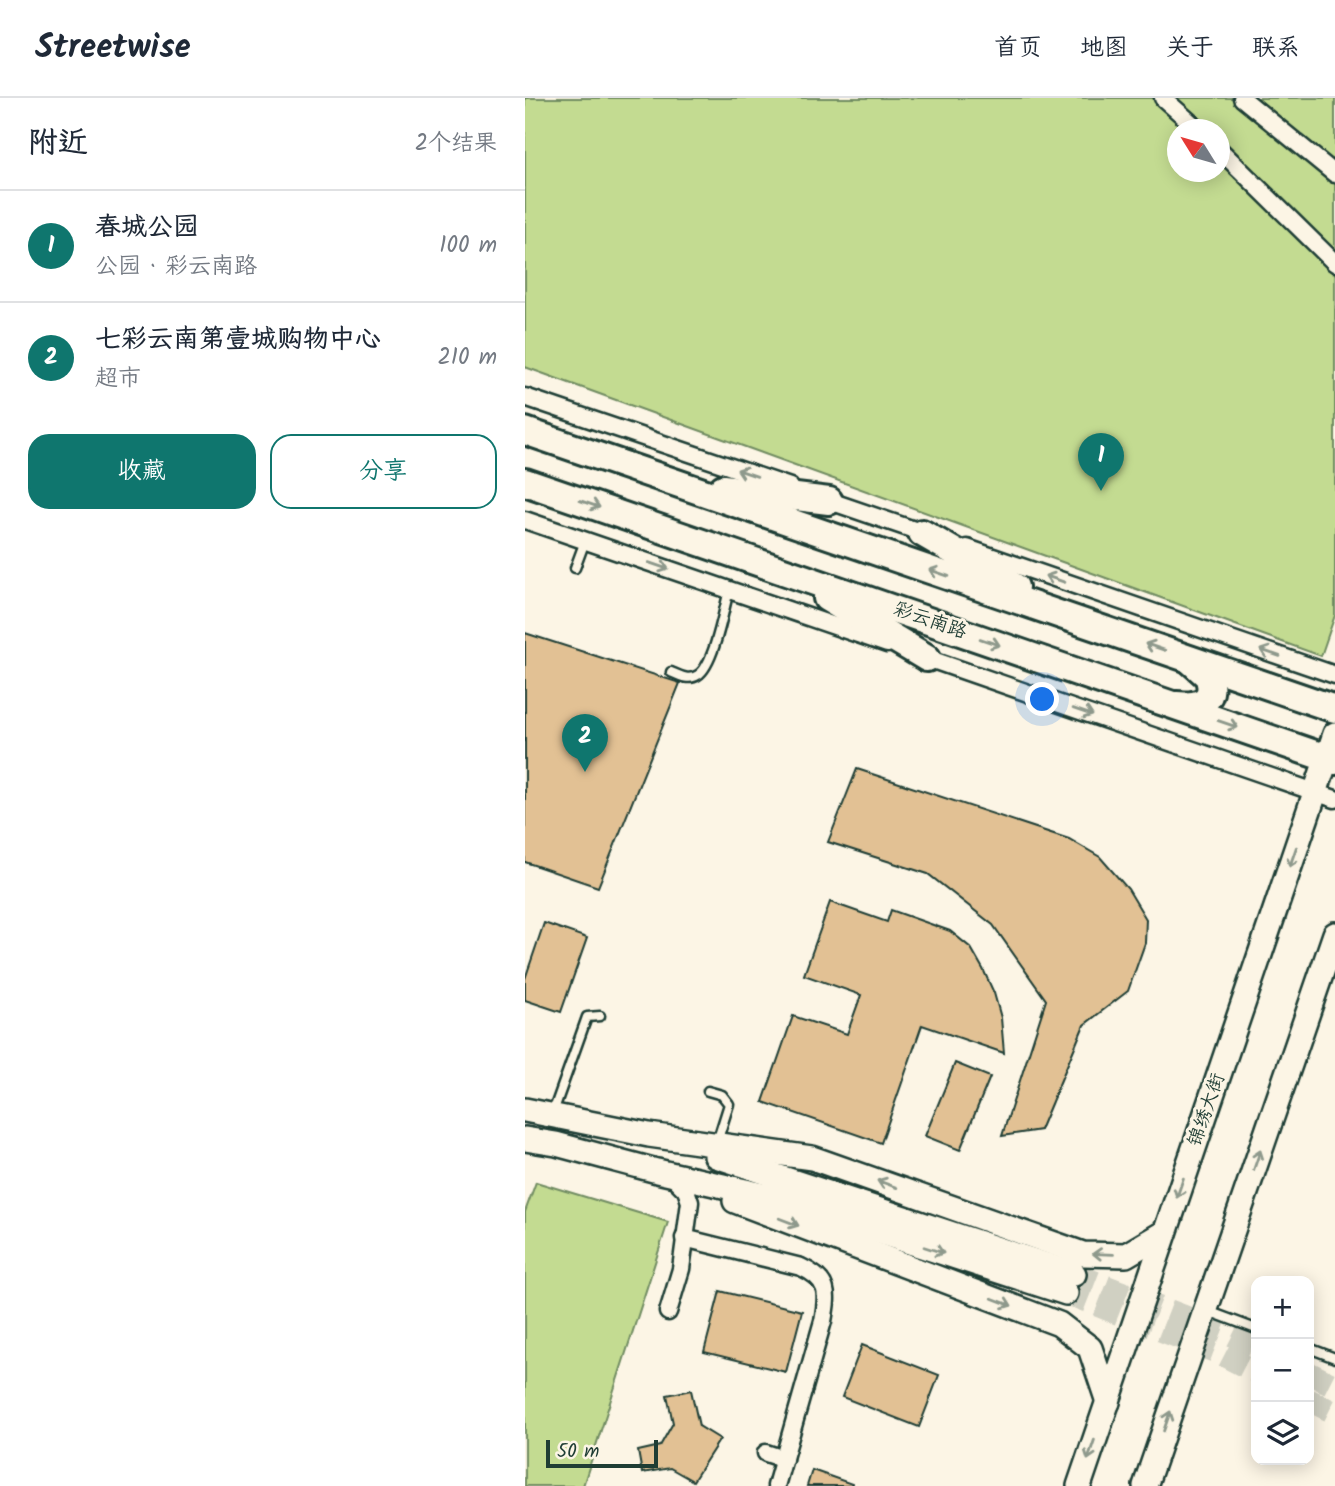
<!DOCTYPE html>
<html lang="zh">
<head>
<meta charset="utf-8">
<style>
	:root { --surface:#fff; --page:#f6f6f7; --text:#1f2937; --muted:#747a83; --line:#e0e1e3; --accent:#0f766e }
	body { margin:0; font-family:Kalam,"LXGW WenKai TC",sans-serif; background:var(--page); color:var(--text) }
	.controls { position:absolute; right:21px; bottom:21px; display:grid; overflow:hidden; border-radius:14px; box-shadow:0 4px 18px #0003 }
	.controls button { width:63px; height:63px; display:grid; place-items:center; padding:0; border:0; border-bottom:2px solid var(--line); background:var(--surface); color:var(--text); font:35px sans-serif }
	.compass { position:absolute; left:642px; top:21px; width:63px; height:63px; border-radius:50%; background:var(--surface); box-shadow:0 4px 18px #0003; rotate:307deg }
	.scale { position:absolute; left:21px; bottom:18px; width:112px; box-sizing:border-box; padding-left:7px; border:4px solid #1f3d34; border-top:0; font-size:19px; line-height:24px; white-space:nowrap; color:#1f3d34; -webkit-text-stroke:5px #fcf5e5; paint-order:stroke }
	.you { position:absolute; left:518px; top:602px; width:24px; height:24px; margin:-18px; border:5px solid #fff; border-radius:50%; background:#1a73e8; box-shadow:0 0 0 10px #1a73e833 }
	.badge { display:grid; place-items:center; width:46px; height:46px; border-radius:50%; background:var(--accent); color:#fff; font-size:23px; font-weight:700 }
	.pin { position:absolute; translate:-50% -58px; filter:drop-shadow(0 2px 4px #0008) }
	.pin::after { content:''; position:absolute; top:37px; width:24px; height:21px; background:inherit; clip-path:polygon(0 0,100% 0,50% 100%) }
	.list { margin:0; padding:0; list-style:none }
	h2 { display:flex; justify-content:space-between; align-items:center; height:91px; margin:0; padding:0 28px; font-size:30px }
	h2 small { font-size:23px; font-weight:400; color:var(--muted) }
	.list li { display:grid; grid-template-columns:46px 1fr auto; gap:21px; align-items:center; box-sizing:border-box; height:112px; padding:0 28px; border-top:2px solid var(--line) }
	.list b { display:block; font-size:26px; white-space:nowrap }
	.list p { margin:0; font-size:23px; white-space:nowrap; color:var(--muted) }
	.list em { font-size:23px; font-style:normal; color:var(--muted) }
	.actions { display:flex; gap:14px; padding:21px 28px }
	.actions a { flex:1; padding:16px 0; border:2px solid var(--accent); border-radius:21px; text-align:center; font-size:24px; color:var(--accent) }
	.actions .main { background:var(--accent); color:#fff }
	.icon { flex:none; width:38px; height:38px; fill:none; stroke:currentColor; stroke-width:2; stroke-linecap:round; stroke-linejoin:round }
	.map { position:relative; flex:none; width:810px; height:1388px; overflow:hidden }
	header { display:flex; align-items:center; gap:42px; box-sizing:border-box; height:98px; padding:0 35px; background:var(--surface); border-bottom:2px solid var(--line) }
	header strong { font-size:33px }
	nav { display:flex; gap:38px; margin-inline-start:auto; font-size:24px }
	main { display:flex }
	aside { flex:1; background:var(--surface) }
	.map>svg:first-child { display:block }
</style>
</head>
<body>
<header>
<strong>Streetwise</strong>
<nav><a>首页</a><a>地图</a><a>关于</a><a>联系</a></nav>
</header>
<main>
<aside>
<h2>附近<small>2个结果</small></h2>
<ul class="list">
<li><span class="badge">1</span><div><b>春城公园</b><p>公园 · 彩云南路</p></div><em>100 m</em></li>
<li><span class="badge">2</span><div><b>七彩云南第壹城购物中心</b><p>超市</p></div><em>210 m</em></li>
</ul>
<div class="actions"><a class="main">收藏</a><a>分享</a></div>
</aside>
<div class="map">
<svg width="810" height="1388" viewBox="0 0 810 1388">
	<rect width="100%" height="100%" fill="#fcf5e5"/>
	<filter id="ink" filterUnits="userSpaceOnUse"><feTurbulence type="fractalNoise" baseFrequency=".0143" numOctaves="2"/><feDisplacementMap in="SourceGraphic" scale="14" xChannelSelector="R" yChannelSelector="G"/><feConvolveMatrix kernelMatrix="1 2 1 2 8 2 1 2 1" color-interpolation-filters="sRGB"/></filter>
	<g filter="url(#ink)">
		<g fill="#c3db91" stroke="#718c62" stroke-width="2" fill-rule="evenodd">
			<path d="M 0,0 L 810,0 L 810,517 L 796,558 L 0,269 ZM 652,32 L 694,32 L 694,74 L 652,74 Z"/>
			<polygon points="11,1084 143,1124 58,1388 0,1388 0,1114"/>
		</g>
		<g fill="#e2c194" stroke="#1f3d34" stroke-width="2">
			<polygon points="0,535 155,585 73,789 0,764"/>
			<polygon points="332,671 544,741 575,759 603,791 621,821 620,845 603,893 559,927 515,1032 477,1038 521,902 468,827 403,776 303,744"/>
			<polygon points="305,804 362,824 366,812 425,833 446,850 458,871 469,895 476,920 479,955 397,927 356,1045 238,1004 268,918 322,936 336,897 279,877"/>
			<polygon points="19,825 62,840 36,914 0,902 0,881"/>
			<polygon points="430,965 465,979 435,1052 400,1038"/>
			<polygon points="195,1193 277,1213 261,1274 179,1254"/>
			<polygon points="337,1247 414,1277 394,1329 317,1299"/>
			<polygon points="166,1292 174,1328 195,1341 168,1383 145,1370 117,1375 113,1353 135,1348 148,1325 142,1297"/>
			<polygon points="287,1372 327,1386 326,1388 282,1388"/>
		</g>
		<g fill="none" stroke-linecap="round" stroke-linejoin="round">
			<g stroke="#d0d0c2" stroke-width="23" stroke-dasharray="23 11" stroke-linecap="butt">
				<polyline points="549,1176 707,1237 731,1249"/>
				<polyline points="541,1195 694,1255 731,1274"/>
				<polyline points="784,1275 810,1288"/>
				<polyline points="784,1302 810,1315"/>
			</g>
			<g stroke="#1f3d34" stroke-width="13">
				<g id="lane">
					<polyline points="50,470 60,443"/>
					<path d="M 146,574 C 155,578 164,583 173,577 C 189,567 199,511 204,492"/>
					<polyline points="183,993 197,997 204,1006 192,1044"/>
					<polyline points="27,1017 62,919 75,918"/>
					<polyline points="683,1213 731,1231"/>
					<polyline points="784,1250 810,1260"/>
				</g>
			</g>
			<g stroke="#1f3d34" stroke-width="21">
				<g id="street">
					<polyline points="638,0 674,32"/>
					<polyline points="717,0 810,76"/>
					<polyline points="694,51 810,165"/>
					<polyline points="0,299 265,389"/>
					<polyline points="296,400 404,437"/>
					<polyline points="0,422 362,546"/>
					<polyline points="442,450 810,577"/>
					<polyline points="396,558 810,701"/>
					<path d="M 159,1140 L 276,1169 C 305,1182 303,1196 298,1223 L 251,1388"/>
					<polyline points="143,1214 156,1171 165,1104 161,1092 149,1080"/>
					<polyline points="241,1355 259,1361"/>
				</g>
			</g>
			<g stroke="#1f3d34" stroke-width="28">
				<g id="secondary">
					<polyline points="0,1012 124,1037 287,1060 558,1156 601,1157 640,1134"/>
					<polyline points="0,1041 31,1046 132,1073 247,1099 541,1195"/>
					<polyline points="191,1058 549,1176"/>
					<polyline points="210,1103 534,1226 565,1250 583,1304"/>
					<polyline points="554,1388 810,636"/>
					<polyline points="620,1388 810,836"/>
				</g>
			</g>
			<g stroke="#1f3d34" stroke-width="32">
				<g id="primary">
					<polyline points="0,333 810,611"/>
					<polyline points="0,384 810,663"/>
					<polyline points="198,390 304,403"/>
					<polyline points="397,435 490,489"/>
					<polyline points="302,500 402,560"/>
					<path d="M 651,607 C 671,609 693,605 683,578 L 665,562"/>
				</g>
			</g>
			<use href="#lane" stroke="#fcf5e5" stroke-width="8"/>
			<use href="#street" stroke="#fcf5e5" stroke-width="16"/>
			<use href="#secondary" stroke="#fcf5e5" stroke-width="23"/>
			<use href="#primary" stroke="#fcf5e5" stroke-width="26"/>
		</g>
		<defs><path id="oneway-shaft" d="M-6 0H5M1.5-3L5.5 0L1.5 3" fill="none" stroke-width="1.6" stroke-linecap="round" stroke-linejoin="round" transform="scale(1.75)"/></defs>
		<g stroke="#8e998c">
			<use href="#oneway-shaft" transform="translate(222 375) rotate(-161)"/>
			<use href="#oneway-shaft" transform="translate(65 406) rotate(19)"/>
			<use href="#oneway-shaft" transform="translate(134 468) rotate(19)"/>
			<use href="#oneway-shaft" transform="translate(414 475) rotate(-161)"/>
			<use href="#oneway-shaft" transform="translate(530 481) rotate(-161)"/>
			<use href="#oneway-shaft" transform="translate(465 544) rotate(19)"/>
			<use href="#oneway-shaft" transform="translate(630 549) rotate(-161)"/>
			<use href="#oneway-shaft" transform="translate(745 555) rotate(-161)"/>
			<use href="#oneway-shaft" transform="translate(558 614) rotate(19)"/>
			<use href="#oneway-shaft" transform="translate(703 626) rotate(19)"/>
			<use href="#oneway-shaft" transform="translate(768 759) rotate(109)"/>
			<use href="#oneway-shaft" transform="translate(732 1062) rotate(-71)"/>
			<use href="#oneway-shaft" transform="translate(362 1086) rotate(-160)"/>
			<use href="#oneway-shaft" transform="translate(655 1090) rotate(109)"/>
			<use href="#oneway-shaft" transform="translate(264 1124) rotate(21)"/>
			<use href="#oneway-shaft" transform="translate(409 1152) rotate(18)"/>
			<use href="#oneway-shaft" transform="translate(578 1156) rotate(-178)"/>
			<use href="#oneway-shaft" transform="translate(477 1204) rotate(21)"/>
			<use href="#oneway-shaft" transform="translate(642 1323) rotate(-71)"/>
			<use href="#oneway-shaft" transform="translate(566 1352) rotate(109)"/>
		</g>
	</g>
	<g text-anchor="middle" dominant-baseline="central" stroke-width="6" stroke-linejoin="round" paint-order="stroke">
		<g font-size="19" fill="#1f3d34" stroke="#fcf5e5">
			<text transform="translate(405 523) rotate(19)">彩云南路</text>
			<text transform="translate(682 1012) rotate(-71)">锦绣大街</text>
		</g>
	</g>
</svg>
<div class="controls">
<button>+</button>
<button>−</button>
<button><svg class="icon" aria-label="layers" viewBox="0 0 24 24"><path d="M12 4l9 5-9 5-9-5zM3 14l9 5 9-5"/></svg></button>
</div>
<svg class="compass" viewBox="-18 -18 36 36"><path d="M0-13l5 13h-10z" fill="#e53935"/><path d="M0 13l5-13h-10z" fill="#747a83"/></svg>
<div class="scale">50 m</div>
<div class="you"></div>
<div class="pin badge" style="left:576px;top:393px">1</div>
<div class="pin badge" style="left:60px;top:674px">2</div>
</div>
</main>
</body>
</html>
